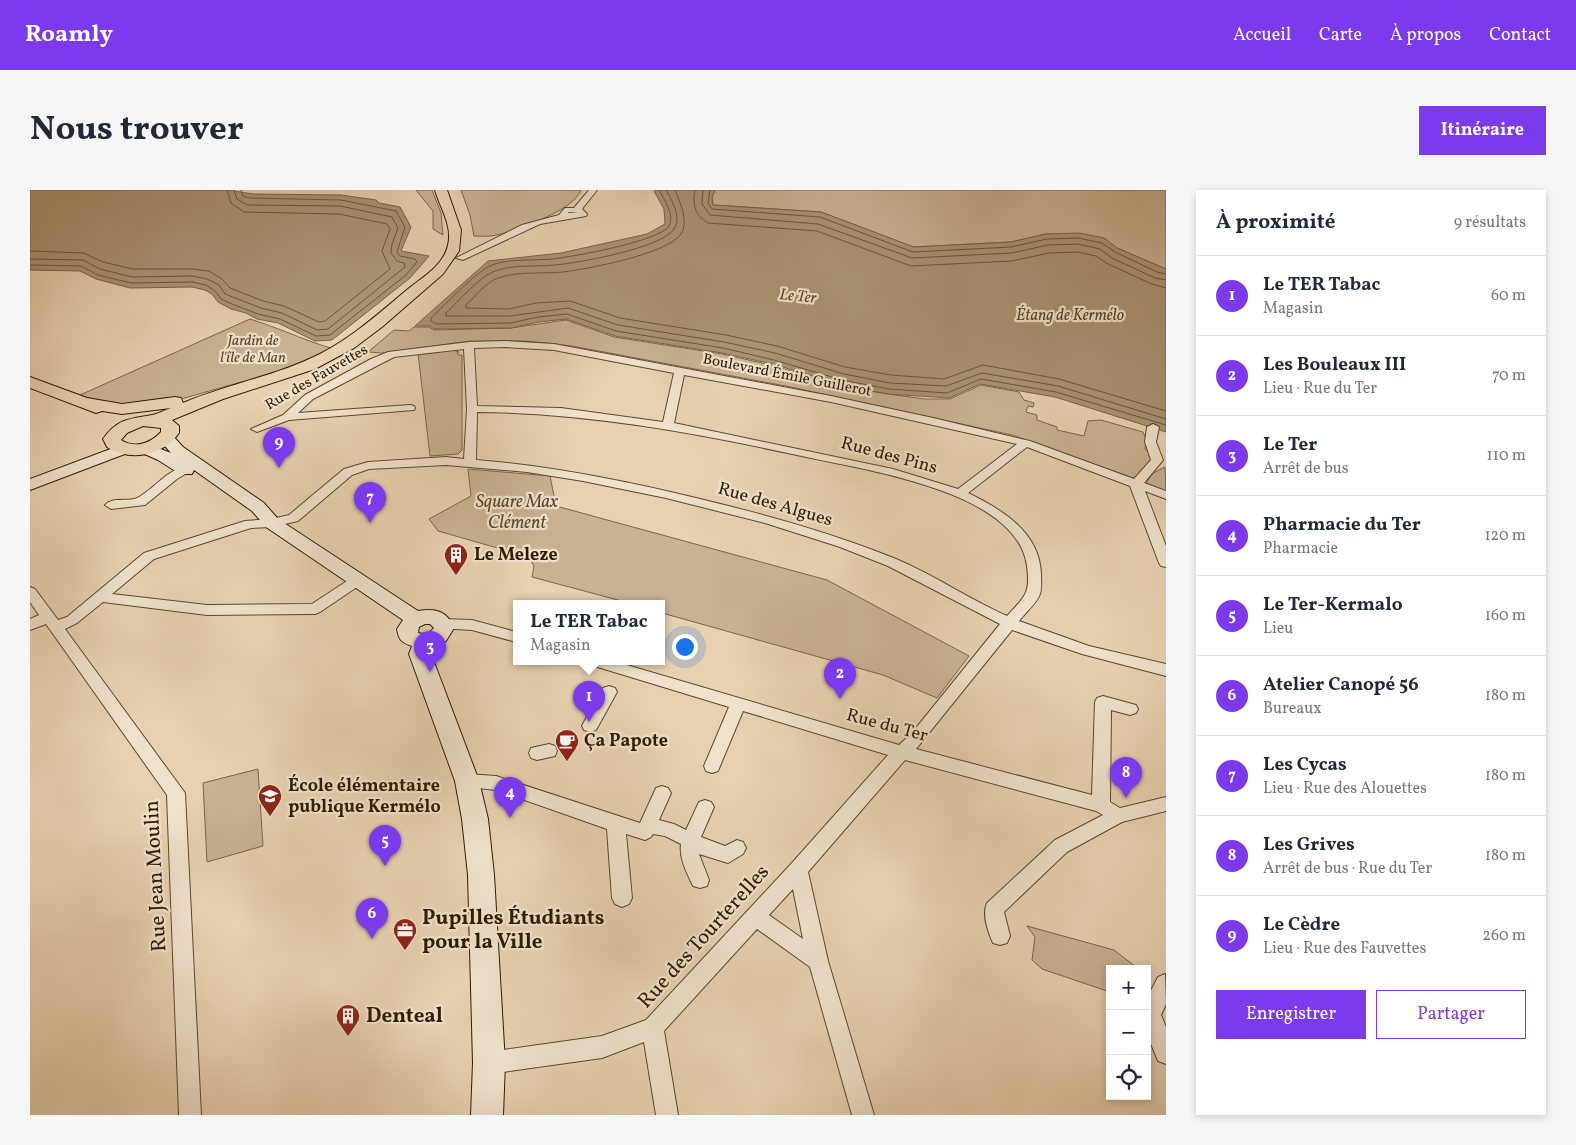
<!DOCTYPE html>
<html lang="fr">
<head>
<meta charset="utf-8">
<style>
	:root { --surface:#fff; --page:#f6f6f7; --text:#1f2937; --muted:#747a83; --line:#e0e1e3; --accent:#7c3aed }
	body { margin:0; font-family:Vollkorn,serif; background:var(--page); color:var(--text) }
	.controls { position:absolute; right:15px; bottom:15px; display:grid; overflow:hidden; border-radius:0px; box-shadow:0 2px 8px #0003 }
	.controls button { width:45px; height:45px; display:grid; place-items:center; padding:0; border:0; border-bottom:1px solid var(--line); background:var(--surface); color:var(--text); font:25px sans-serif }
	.you { position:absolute; left:654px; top:456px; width:18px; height:18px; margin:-12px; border:4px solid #fff; border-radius:50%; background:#1a73e8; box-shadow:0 0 0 8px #1a73e833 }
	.badge { display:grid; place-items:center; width:32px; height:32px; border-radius:50%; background:var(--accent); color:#fff; font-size:16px; font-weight:700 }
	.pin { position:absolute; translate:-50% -41px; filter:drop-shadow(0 1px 2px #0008) }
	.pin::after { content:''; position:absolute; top:26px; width:18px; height:15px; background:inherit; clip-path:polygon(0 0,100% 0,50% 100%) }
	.popup { position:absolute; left:483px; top:410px; width:152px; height:65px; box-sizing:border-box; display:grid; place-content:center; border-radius:0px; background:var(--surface); filter:drop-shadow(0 1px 4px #0005); font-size:16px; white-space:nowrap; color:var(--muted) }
	.popup b { font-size:19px; color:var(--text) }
	.popup::after { content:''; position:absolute; left:50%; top:100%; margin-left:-10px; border:10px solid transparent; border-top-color:var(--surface) }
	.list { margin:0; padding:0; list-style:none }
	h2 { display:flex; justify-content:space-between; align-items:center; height:65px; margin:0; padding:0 20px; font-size:21px }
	h2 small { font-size:16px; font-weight:400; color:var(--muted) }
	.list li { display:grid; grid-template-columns:32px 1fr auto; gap:15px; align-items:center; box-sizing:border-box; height:80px; padding:0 20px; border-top:1px solid var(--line) }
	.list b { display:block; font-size:19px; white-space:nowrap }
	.list p { margin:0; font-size:16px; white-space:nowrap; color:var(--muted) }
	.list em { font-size:16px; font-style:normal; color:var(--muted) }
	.actions { display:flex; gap:10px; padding:15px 20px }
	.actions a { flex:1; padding:11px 0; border:1px solid var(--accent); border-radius:0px; text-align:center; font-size:18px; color:var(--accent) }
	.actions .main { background:var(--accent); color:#fff }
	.icon { flex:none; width:28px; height:28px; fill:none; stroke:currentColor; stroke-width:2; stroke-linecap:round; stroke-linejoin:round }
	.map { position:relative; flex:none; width:1136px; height:925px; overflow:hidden; border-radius:0px }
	header { display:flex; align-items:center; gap:30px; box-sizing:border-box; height:70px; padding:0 25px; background:var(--accent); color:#fff }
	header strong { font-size:24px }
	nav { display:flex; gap:28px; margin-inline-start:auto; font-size:18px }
	.intro { display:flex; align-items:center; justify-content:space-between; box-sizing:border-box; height:120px; padding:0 30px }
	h1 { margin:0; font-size:35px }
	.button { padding:12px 22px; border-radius:0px; background:var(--accent); color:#fff; font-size:18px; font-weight:700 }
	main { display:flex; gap:30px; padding:0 30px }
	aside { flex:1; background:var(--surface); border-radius:0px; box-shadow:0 2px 8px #0003 }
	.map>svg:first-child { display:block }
</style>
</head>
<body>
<header>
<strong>Roamly</strong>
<nav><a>Accueil</a><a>Carte</a><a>À propos</a><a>Contact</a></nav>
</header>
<div class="intro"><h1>Nous trouver</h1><a class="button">Itinéraire</a></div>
<main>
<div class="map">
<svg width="1136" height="925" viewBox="0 0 1136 925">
	<rect width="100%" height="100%" fill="#e7d1b0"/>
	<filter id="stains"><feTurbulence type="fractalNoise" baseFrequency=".004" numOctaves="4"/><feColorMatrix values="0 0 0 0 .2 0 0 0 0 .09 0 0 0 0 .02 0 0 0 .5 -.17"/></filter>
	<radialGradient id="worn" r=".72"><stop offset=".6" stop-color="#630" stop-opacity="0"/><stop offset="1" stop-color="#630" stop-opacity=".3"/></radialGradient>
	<g fill="#c8b292" stroke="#7c664a">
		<polygon points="386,0 402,0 411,23 413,45 403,39 403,21"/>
		<path d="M 431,0 L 551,0 C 545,20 487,40 467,45 C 459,47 452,46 444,46 L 440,25 Z"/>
		<polygon points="685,0 1136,0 1136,79 1087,58 1074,48 1016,44 981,52 883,57 791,22 683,15 682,7"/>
		<path d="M 220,129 C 249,138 276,151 304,159 L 256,179 L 141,212 L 123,215 L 76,214 L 50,205 Z"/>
		<polygon points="536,130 584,147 692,164 741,175 810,196 858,204 895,209 920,209 951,195 989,202 994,210 1004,213 1003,217 998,216 996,222 1007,225 1007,230 1027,237 1027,240 1054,246 1058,231 1071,230 1113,242 1116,249 1115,259 1124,267 1106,289 982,245 761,197 542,156 496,151 440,151 352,163 338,162 364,140 379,141 384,137 399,137 404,140 481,138"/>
		<polygon points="423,160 429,162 427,163 428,165 432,165 432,260 428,264 400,266 388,163"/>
		<polygon points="1135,277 1136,301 1116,293 1123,283"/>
		<polygon points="438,279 520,286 526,316 797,390 939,466 907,508 853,485 632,423 632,413 599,413 502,387 504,376 499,367 408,341 399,329 441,306"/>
		<polygon points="228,579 233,656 177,672 173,593"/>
		<polygon points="997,736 1084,760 1106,777 1106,779 1080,779 1080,802 1012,779 1002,770 1005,747"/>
	</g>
	<g fill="#a99374" stroke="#796346">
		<polygon points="0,0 197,0 223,4 311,5 346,10 349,13 370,17 381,37 371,61 399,66 380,88 302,150 285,151 248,133 227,129 216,123 201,119 188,112 182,104 175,100 162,97 100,98 66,89 50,81 0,80"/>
		<polygon points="627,0 685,0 682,7 683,15 791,22 884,57 981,52 1016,44 1049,43 1074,48 1087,58 1136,79 1136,242 1025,207 950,194 919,208 858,204 811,195 743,174 692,163 585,146 536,129 509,132 481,138 404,139 400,136 385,136 458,71 531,63 617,44 635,34 634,19 624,1"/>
	</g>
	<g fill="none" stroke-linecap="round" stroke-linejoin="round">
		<g stroke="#6c573a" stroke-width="1">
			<path d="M 629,0 C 634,9 645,25 639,36 C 630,51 542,67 522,69 C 503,71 480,68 462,75 C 444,83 416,114 401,128 L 401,131 L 406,134 L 481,133 L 508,127 L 537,124 L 586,141 L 693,158 L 744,170 L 812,190 L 859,199 L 917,203 L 951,189 L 1026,202 L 1136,235"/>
			<path d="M 636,0 C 642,10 652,28 644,39 C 632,58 548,73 525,75 C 506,77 484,74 465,81 C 449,87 429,111 416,123 L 416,126 L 480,126 L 538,118 L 588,135 L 694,152 L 745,163 L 814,184 L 860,193 L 916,196 L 952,183 L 1028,196 L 1136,229"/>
			<path d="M 645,0 C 650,12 659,32 651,44 C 638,64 557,79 533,82 C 512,84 488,81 468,88 C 455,93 446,106 436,115 L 436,118 L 479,119 L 506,113 L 540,111 L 590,128 L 696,145 L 747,156 L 815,177 L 861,185 L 914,189 L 953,175 L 1029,189 L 1136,221"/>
			<path d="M 665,0 C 662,14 665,26 678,33 L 787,41 L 881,76 L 982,71 L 1019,63 L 1047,62 L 1066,66 L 1078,74 L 1122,94 L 1136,98"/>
			<polyline points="673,0 672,14 680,25 788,34 882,68 982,63 1018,55 1048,54 1070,59 1082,68 1125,88 1136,90"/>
			<polyline points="680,0 678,13 682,19 790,27 883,62 981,57 1017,49 1048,48 1072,53 1085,62 1127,82 1136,84"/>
			<polyline points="0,61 54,63 73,72 103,79 162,79 179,81 192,89 200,98 233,111 254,116 289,132 295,131 360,79 352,61 360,39 357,34 309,24 214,22 201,13 197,0"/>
			<polyline points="0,69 53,70 70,79 102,87 162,86 177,89 189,95 195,104 231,118 252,123 287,140 298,139 375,77 374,73 367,71 361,63 362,54 368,38 362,27 310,16 217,15 207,9 204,0"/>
			<polyline points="0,75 51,76 68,85 101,93 162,92 176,95 185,101 191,109 202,114 228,124 250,129 286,146 300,145 376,85 387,72 385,69 370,66 367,62 375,37 366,21 311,10 218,8 212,5 211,0"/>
		</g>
		<g stroke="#5e482d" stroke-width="2">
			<g id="street">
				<path d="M 559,0 L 567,0 L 552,19 L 557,24 L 556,26 L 510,34 L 433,70 L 426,68 L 492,35 L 529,25 L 535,18 L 544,18 ZM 539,22 L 548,23 L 538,23 Z"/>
				<path d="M 476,151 L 524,154 L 801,206 L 903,228 L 1000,251 L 1104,289 L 1121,270 L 1115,252 L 1117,237 L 1123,234 L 1129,237 L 1126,252 L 1133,270 L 1114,293 L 1136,301 L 1136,309 L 1115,301 L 1136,356 L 1136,377 L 1131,376 L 1129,373 L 1100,296 L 997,257 L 938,303 C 971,319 1010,342 1011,384 C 1011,390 1012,398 1010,404 C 1007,413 995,423 989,431 L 1059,456 L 1136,474 L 1136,486 L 1052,464 L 982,440 L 886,559 L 1062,605 L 1065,512 L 1067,508 L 1073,506 L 1106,515 L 1108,519 L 1106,523 L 1100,525 L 1081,520 L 1080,612 L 1090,618 L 1136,607 L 1136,621 L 1092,632 L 1037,662 L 974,722 L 980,746 L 977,753 L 970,755 L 963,753 C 958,742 952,724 957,713 L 1025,650 L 1073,625 L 1066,621 L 875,570 L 778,682 L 798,771 L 844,925 L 822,925 L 780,777 L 727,739 L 634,841 L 648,925 L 626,925 L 614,852 L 572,868 L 459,884 L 451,881 L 448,873 L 451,865 L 459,862 L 572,846 L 616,830 L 761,674 L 858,565 L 713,521 L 690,576 L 688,581 L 682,583 L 676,581 L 674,576 L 699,517 L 561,475 L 559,471 L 583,471 L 869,555 L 882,543 L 970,434 L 858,376 L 810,357 L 735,333 L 636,308 L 553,291 L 497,282 L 416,275 L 339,279 L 322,285 L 268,331 L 242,337 L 221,338 L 124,369 L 82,404 L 177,415 L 282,414 L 323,387 L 333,387 L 335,390 L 333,393 L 290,422 L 285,424 L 177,425 L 73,412 L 47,433 L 35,439 L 155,603 L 171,925 L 149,925 L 137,605 L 16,434 L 0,440 L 0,429 L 9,425 L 0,412 L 0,397 L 5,399 L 28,430 L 37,427 L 114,363 L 215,331 L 242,329 L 259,325 L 314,279 L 338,272 L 416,267 L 434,269 L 437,219 L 434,159 L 364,167 L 283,209 L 268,223 L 380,215 L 384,216 L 385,218 L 384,220 L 259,230 L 227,242 L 221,239 L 253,225 L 275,205 L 341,169 L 358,162 L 439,152 ZM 476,157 L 524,160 L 644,183 L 633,232 L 531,218 L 447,216 L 444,158 ZM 654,185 L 801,212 L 987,254 L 928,299 L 863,279 L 644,233 ZM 447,222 C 561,223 671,244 781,268 C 840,281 987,302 997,376 C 998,384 999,395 996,402 C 993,410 983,419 977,426 C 939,409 904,385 866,369 C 802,343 737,325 670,309 C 596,291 522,276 446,270 ZM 763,699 L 773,749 L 739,725 Z"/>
				<path d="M 156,276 L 160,277 L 162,280 L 147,289 L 115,315 L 81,319 L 75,315 C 83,306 99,313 109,307 C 126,297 136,281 156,276 Z"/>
				<polygon points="413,429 442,430 486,442 486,452 442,440 408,438 406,434 408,430"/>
				<polygon points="579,496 585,498 587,502 566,540 560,542 554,540 552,536 554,532 573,498"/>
				<polygon points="519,554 525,556 527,561 525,566 507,570 501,568 499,563 501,558"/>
				<path d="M 437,584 L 466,586 L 610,633 L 626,598 L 632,596 L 638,598 L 641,603 L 629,630 L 644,634 L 656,640 L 669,612 L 675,610 L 681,612 L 684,617 L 671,647 L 695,656 L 707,650 L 713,652 L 716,658 L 713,664 L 698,673 L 669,664 L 679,690 L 677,696 L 670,698 L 663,696 C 657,683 649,669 651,654 L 635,646 L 623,644 L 621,647 L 615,650 L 596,644 L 602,708 L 599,714 L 592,717 L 585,714 L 582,708 L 577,639 L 466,600 L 431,596 L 428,591 L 431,586 Z"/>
				<polygon points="1135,784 1136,814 1131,825 1136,837 1136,874 1128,871 1117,844 1117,808 1128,787"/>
			</g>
		</g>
		<g stroke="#301b01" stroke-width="2">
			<g id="secondary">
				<path d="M 136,243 L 142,245 L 153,257 L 234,313 L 248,329 L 388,421 C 406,418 417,421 424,438 L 416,451 L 402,456 L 401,464 L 449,591 L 458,629 L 464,685 L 475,873 L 473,925 L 441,925 L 443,873 L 438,685 L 432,629 L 425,591 L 379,464 L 382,456 C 371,452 369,450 367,439 L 373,430 L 236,337 L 222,321 L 164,280 L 162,284 L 150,284 L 128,270 L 108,261 L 106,258 L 108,255 L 120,255 L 141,263 L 128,248 L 130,245 ZM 395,434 L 400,434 L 404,438 C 400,443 394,445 388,443 L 389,437 Z"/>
				<polygon points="94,254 100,256 102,259 100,262 0,300 0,289"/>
			</g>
		</g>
		<g stroke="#301b01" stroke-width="2">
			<path id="primary" d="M 405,0 L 417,0 L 431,40 L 429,61 L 413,84 L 352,137 L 324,158 L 285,179 L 193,209 L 142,230 L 149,236 L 149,243 C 133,266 100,272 77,257 L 73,249 C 88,228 100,229 122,225 C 128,224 135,220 141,218 L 92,224 L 72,221 L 66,223 L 0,198 L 0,187 L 57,208 L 92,214 L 145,207 L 151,208 L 153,213 C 198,194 246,186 290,164 C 323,147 349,123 378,99 C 393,87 414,75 418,55 C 423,36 410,18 405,0 ZM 113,236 L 131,238 L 131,242 C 121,253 105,259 91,250 L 97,243 Z"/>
		</g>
		<use href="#street" fill="#efe1cc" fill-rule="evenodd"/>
		<use href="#secondary" fill="#efe1cc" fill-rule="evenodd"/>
		<use href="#primary" fill="#e7d1b0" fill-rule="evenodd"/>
	</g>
	<defs>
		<g id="building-pin" transform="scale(1.25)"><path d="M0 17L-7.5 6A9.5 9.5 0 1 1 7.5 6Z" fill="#8f2418" stroke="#efe1cc"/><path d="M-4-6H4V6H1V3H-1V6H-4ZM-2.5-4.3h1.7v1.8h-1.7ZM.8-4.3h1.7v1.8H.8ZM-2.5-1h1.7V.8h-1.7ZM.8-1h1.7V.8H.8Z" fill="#fff"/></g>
		<g id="cafe-pin" transform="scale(1.25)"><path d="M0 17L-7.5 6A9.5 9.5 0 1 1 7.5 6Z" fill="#8f2418" stroke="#efe1cc"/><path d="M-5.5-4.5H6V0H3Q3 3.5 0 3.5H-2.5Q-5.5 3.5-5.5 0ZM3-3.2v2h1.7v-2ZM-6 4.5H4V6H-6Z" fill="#fff"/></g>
		<g id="school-pin" transform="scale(1.25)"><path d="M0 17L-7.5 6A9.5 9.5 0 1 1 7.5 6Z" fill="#8f2418" stroke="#efe1cc"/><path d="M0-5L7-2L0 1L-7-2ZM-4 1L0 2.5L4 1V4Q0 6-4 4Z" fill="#fff"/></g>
		<g id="office-pin" transform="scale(1.25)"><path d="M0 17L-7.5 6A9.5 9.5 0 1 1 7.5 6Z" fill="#8f2418" stroke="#efe1cc"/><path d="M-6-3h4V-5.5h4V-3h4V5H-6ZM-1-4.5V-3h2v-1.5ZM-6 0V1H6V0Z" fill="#fff"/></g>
	</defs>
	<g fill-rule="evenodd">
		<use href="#building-pin" x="426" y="365"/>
		<use href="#cafe-pin" x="537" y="551"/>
		<use href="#school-pin" x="240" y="606"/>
		<use href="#office-pin" x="375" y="740"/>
		<use href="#building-pin" x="318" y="826"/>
	</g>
	<g text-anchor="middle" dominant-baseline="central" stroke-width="4.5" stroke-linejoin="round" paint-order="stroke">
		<g font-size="15" font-style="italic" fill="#5e482c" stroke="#efe1cc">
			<text x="223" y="151">Jardin de<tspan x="223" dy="17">l'île de Man</tspan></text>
		</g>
		<g font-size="15" fill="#301b01" stroke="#efe1cc">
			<text transform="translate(757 186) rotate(11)">Boulevard Émile Guillerot</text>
			<text transform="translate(287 188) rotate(-30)">Rue des Fauvettes</text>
		</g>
		<g font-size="16" font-style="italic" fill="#5a4529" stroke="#efe1cc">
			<text transform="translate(768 107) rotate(6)">Le Ter</text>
			<text x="1040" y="126">Étang de Kermélo</text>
		</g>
		<g font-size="18" fill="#301b01" stroke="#efe1cc">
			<text transform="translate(859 266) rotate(15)">Rue des Pins</text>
			<text transform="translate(745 315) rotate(16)">Rue des Algues</text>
			<text transform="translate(857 536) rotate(15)">Rue du Ter</text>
		</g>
		<g font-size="18" font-style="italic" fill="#5e482c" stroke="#efe1cc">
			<text x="487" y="312">Square Max<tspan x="487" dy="21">Clément</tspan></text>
		</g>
		<g font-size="18" font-weight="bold" fill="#301b01" stroke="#efe1cc" text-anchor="start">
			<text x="444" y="365">Le Meleze</text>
			<text x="554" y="551">Ça Papote</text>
			<text x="258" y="596">École élémentaire<tspan x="258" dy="21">publique Kermélo</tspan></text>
		</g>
		<g font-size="21" fill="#301b01" stroke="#efe1cc">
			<text transform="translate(126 686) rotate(-93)">Rue Jean Moulin</text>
			<text transform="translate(674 747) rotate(-48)">Rue des Tourterelles</text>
		</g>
		<g font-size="21" font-weight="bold" fill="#301b01" stroke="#efe1cc" text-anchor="start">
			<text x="392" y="728">Pupilles Étudiants<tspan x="392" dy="24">pour la Ville</tspan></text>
			<text x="336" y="826">Denteal</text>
		</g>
	</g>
	<rect width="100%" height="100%" filter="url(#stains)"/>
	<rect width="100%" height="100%" fill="url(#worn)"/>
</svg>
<div class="controls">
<button>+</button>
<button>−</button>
<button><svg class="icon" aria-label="locate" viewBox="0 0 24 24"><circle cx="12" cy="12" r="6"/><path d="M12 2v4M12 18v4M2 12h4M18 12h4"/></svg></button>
</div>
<div class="you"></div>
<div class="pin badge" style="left:559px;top:532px">1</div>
<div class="popup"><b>Le TER Tabac</b>Magasin</div>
<div class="pin badge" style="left:810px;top:509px">2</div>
<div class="pin badge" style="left:400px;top:482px">3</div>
<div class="pin badge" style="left:480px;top:628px">4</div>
<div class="pin badge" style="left:355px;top:676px">5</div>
<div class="pin badge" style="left:342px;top:749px">6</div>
<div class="pin badge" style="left:340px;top:333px">7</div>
<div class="pin badge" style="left:1096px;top:608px">8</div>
<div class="pin badge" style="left:249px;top:278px">9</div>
</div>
<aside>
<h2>À proximité<small>9 résultats</small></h2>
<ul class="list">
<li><span class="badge">1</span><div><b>Le TER Tabac</b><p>Magasin</p></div><em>60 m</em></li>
<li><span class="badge">2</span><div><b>Les Bouleaux III</b><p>Lieu · Rue du Ter</p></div><em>70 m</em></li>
<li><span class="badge">3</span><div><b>Le Ter</b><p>Arrêt de bus</p></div><em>110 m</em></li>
<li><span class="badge">4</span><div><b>Pharmacie du Ter</b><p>Pharmacie</p></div><em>120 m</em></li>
<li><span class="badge">5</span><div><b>Le Ter-Kermalo</b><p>Lieu</p></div><em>160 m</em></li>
<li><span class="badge">6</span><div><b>Atelier Canopé 56</b><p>Bureaux</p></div><em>180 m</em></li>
<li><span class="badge">7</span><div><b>Les Cycas</b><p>Lieu · Rue des Alouettes</p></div><em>180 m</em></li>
<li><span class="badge">8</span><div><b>Les Grives</b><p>Arrêt de bus · Rue du Ter</p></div><em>180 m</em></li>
<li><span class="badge">9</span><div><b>Le Cèdre</b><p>Lieu · Rue des Fauvettes</p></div><em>260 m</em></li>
</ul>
<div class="actions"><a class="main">Enregistrer</a><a>Partager</a></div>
</aside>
</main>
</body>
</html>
